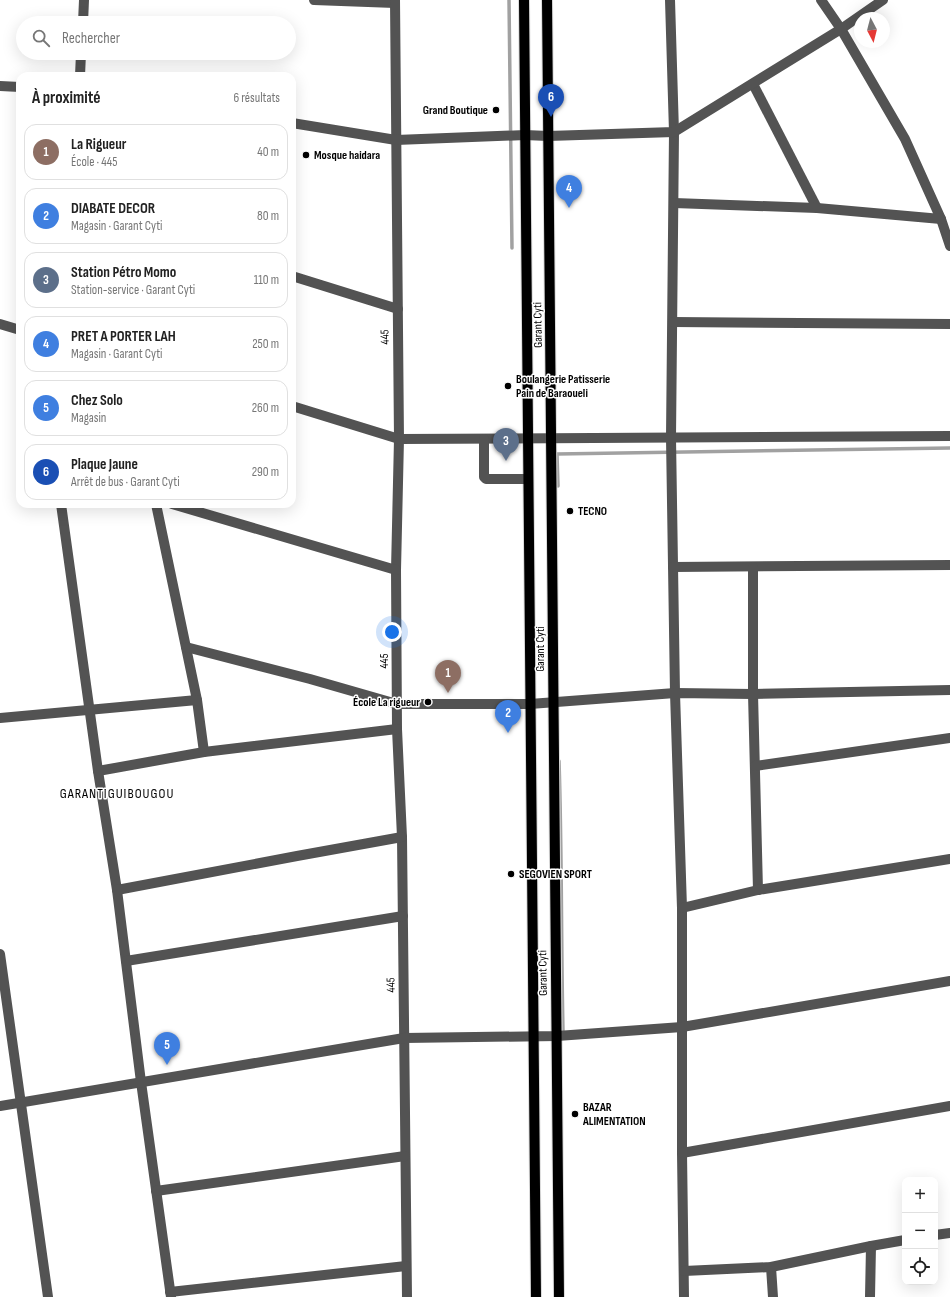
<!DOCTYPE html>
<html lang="fr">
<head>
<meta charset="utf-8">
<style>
	:root { --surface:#fff; --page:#f2f2f2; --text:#222; --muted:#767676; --line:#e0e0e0; --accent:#000 }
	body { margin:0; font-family:"Sofia Sans Condensed",sans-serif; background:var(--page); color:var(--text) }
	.controls { position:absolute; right:12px; bottom:12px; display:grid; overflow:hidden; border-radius:8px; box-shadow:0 4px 16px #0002 }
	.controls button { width:36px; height:36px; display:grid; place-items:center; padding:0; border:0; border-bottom:1px solid var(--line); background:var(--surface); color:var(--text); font:20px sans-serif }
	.compass { position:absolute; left:854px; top:12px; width:36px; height:36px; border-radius:50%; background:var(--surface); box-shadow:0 4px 16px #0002; rotate:173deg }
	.you { position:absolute; left:392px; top:632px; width:14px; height:14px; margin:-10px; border:3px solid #fff; border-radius:50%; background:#1a73e8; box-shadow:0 0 0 6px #1a73e833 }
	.badge { display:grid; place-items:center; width:26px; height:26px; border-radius:50%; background:var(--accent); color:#fff; font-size:13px; font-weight:700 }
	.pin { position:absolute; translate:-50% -33px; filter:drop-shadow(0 1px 2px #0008) }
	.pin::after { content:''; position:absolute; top:21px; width:14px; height:12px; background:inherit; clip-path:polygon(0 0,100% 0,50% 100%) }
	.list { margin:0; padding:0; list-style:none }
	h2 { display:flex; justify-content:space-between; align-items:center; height:52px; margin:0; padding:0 16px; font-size:17px }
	h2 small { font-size:13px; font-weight:400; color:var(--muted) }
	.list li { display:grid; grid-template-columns:26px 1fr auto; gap:12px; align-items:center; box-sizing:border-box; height:56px; margin:0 8px 8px; padding:0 8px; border:1px solid var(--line); border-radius:12px }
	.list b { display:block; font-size:15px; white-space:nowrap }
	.list p { margin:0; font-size:13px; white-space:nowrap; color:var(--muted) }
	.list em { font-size:13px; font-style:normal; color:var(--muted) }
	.icon { flex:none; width:22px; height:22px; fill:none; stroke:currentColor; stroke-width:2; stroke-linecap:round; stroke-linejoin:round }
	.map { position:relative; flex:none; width:950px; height:1297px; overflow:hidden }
	.search { position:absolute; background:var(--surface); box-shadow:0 4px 16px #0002; left:16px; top:16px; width:280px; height:44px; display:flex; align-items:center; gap:10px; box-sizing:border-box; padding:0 14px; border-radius:22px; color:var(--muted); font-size:15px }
	.panel { position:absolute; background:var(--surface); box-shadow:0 4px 16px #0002; left:16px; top:72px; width:280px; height:436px; border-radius:12px }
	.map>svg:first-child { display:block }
</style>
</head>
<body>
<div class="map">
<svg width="950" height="1297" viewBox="0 0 950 1297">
	<rect width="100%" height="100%" fill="#fff"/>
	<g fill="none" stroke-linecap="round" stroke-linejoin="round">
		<g stroke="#a1a1a1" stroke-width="3.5">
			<polyline points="509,0 512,248"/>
			<polyline points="558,486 557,454 950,448"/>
			<path d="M 559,761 C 562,851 561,941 563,1031"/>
		</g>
		<g stroke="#dbdbdb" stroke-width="12">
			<g id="major">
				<polyline points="524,0 536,1297"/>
				<polyline points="547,0 559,1297"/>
			</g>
		</g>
		<g stroke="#535353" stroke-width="10">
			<polyline points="314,0 395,3"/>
			<polyline points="395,0 399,439 396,570 397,729 402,837 407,1297"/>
			<polyline points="670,0 674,132 671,438 675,693 682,908 682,1153 684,1297"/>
			<polyline points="821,0 841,29 905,139 941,219 950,246"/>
			<polyline points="83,23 84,0"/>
			<polyline points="80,76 81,53"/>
			<polyline points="753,84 817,208"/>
			<polyline points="0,86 20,87"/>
			<polyline points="292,123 396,140 525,135 548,136 674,132 841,29 883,0"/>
			<polyline points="674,203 817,208 941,219"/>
			<polyline points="292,276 398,309"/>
			<polyline points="673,322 950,324"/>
			<polyline points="0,324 20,330"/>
			<polyline points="292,406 399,439 950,436"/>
			<polyline points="484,439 484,477 486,479 528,479"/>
			<polyline points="61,504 98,771 117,890 141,1082 171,1297"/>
			<polyline points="156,504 197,700 204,752"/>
			<polyline points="172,504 396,570"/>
			<polyline points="673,567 950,565"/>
			<polyline points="753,567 753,694 758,890"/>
			<polyline points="186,647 310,679 397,704 530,704 675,693 753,694 950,690"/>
			<polyline points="0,718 197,700"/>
			<polyline points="755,766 950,738"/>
			<polyline points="98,771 204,752 397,729"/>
			<polyline points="117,890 297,856 402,837"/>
			<polyline points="682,908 758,890 950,859"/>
			<polyline points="0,954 48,1297"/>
			<polyline points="126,961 403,916"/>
			<polyline points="0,1106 404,1038 557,1036 682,1027 950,981"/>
			<polyline points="682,1153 950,1106"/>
			<polyline points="156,1191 405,1156"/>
			<polyline points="935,1235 950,1233"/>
			<polyline points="771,1267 773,1297"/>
			<polyline points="684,1271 771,1267 871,1246 905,1240"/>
			<polyline points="170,1292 406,1266"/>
			<polyline points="870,1297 871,1246"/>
		</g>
		<use href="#major" stroke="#000" stroke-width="10"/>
	</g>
	<g fill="#000" stroke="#fff" stroke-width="1.5">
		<circle cx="496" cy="110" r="4"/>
		<circle cx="306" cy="155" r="4"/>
		<circle cx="508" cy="386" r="4"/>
		<circle cx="570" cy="511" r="4"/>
		<circle cx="428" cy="702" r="4"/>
		<circle cx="511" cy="874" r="4"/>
		<circle cx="575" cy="1114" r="4"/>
	</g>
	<g text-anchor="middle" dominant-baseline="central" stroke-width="3" stroke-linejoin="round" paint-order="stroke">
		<g font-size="12" font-weight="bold" fill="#000" stroke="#fff" text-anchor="start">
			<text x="488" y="110" text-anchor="end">Grand Boutique</text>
			<text x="314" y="155">Mosque haidara</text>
			<text x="516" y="379">Boulangerie Patisserie<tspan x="516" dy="14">Pain de Baraoueli</tspan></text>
			<text x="578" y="511">TECNO</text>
			<text x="420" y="702" text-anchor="end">École La rigueur</text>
			<text x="519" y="874">SEGOVIEN SPORT</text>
			<text x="583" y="1107">BAZAR<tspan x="583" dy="14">ALIMENTATION</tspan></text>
		</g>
		<g font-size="12" fill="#000" stroke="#fff">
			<text transform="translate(538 325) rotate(-91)">Garant Cyti</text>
			<text transform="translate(385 337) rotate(-91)">445</text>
			<text transform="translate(540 649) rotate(-90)">Garant Cyti</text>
			<text transform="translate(384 661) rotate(-90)">445</text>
			<text transform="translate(543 973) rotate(-91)">Garant Cyti</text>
			<text transform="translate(391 985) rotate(-91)">445</text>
		</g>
		<g font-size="14" letter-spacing="1" fill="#000" stroke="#fff">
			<text x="117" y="793">GARANTIGUIBOUGOU</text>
		</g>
	</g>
</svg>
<div class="controls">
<button>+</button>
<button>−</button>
<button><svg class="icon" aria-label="locate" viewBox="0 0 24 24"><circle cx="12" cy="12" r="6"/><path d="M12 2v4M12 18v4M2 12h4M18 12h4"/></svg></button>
</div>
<svg class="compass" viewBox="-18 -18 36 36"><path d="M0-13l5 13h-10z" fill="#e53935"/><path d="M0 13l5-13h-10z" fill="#767676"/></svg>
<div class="you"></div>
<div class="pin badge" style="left:448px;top:693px;background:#8d6e63">1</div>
<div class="pin badge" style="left:508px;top:733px;background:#3f7fe0">2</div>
<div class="pin badge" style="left:506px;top:461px;background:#5c6f8a">3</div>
<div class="pin badge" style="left:569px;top:208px;background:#3f7fe0">4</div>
<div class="pin badge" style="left:167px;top:1065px;background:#3f7fe0">5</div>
<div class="pin badge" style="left:551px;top:117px;background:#1a4fb4">6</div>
<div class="search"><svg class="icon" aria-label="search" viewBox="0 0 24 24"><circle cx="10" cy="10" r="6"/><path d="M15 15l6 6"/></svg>Rechercher</div>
<section class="panel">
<h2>À proximité<small>6 résultats</small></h2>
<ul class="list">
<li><span class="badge" style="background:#8d6e63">1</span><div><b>La Rigueur</b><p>École · 445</p></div><em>40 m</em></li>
<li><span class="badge" style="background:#3f7fe0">2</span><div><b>DIABATE DECOR</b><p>Magasin · Garant Cyti</p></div><em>80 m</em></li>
<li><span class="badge" style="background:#5c6f8a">3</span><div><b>Station Pétro Momo</b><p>Station-service · Garant Cyti</p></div><em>110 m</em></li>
<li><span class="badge" style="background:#3f7fe0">4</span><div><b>PRET A PORTER LAH</b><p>Magasin · Garant Cyti</p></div><em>250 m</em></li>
<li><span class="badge" style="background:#3f7fe0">5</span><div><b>Chez Solo</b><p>Magasin</p></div><em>260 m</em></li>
<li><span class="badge" style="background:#1a4fb4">6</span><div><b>Plaque Jaune</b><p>Arrêt de bus · Garant Cyti</p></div><em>290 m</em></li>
</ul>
</section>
</div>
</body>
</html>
